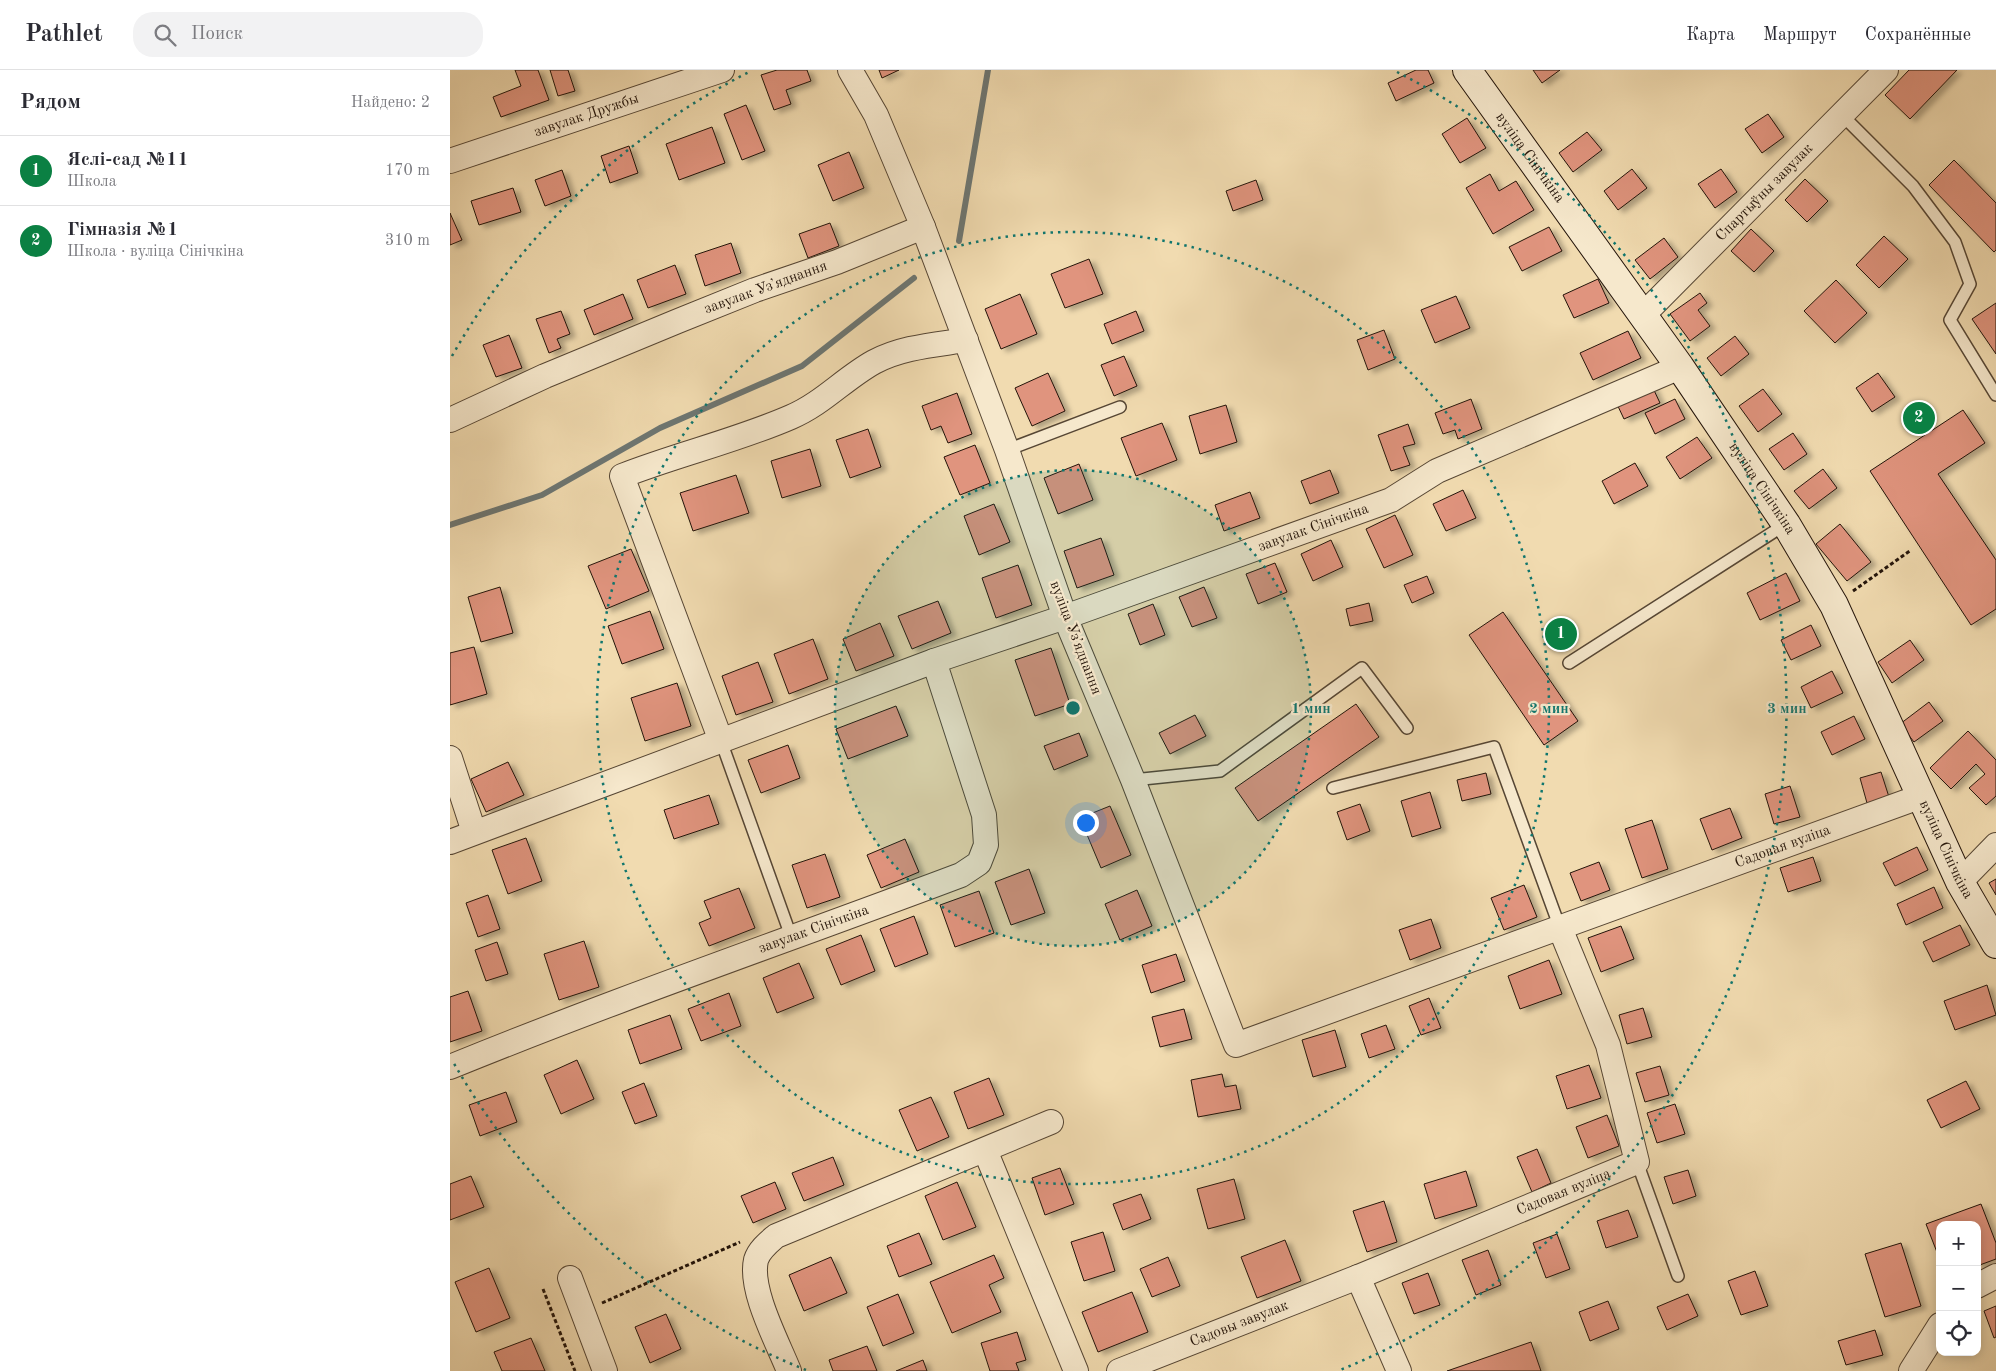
<!DOCTYPE html>
<html lang="ru">
<head>
<meta charset="utf-8">
<style>
	:root { --surface:#fff; --page:#f2f2f3; --text:#2b2b33; --muted:#7c7c81; --line:#e1e1e2; --accent:#0b8043 }
	body { margin:0; font-family:"Old Standard TT",serif; background:var(--page); color:var(--text) }
	.controls { position:absolute; right:15px; bottom:15px; display:grid; overflow:hidden; border-radius:10px; box-shadow:0 2px 12px #0003 }
	.controls button { width:45px; height:45px; display:grid; place-items:center; padding:0; border:0; border-bottom:1px solid var(--line); background:var(--surface); color:var(--text); font:25px sans-serif }
	.you { position:absolute; left:635px; top:752px; width:18px; height:18px; margin:-12px; border:4px solid #fff; border-radius:50%; background:#1a73e8; box-shadow:0 0 0 8px #1a73e833 }
	.badge { display:grid; place-items:center; width:32px; height:32px; border-radius:50%; background:var(--accent); color:#fff; font-size:16px; font-weight:700 }
	.pin { position:absolute; translate:-50% -50%; border:2px solid #fff; box-shadow:0 1px 5px #0006 }
	.list { margin:0; padding:0; list-style:none }
	h2 { display:flex; justify-content:space-between; align-items:center; height:65px; margin:0; padding:0 20px; font-size:21px }
	h2 small { font-size:16px; font-weight:400; color:var(--muted) }
	.list li { display:grid; grid-template-columns:32px 1fr auto; gap:15px; align-items:center; box-sizing:border-box; height:70px; padding:0 20px; border-top:1px solid var(--line) }
	.list b { display:block; font-size:19px; white-space:nowrap }
	.list p { margin:0; font-size:16px; white-space:nowrap; color:var(--muted) }
	.list em { font-size:16px; font-style:normal; color:var(--muted) }
	.icon { flex:none; width:28px; height:28px; fill:none; stroke:currentColor; stroke-width:2; stroke-linecap:round; stroke-linejoin:round }
	.map { position:relative; flex:none; width:1546px; height:1301px; overflow:hidden }
	header { display:flex; align-items:center; gap:30px; box-sizing:border-box; height:70px; padding:0 25px; background:var(--surface); border-bottom:1px solid var(--line) }
	header strong { font-size:24px }
	nav { display:flex; gap:28px; margin-inline-start:auto; font-size:18px }
	.search { width:350px; height:45px; background:var(--page); display:flex; align-items:center; gap:12px; box-sizing:border-box; padding:0 18px; border-radius:20px; color:var(--muted); font-size:19px }
	main { display:flex }
	aside { flex:1; background:var(--surface) }
	.map>svg:first-child { display:block }
</style>
</head>
<body>
<header>
<strong>Pathlet</strong>
<div class="search"><svg class="icon" aria-label="search" viewBox="0 0 24 24"><circle cx="10" cy="10" r="6"/><path d="M15 15l6 6"/></svg>Поиск</div>
<nav><a>Карта</a><a>Маршрут</a><a>Сохранённые</a></nav>
</header>
<main>
<aside>
<h2>Рядом<small>Найдено: 2</small></h2>
<ul class="list">
<li><span class="badge">1</span><div><b>Яслі-сад №11</b><p>Школа</p></div><em>170 m</em></li>
<li><span class="badge">2</span><div><b>Гімназія №1</b><p>Школа · вуліца Сінічкіна</p></div><em>310 m</em></li>
</ul>
</aside>
<div class="map">
<svg width="1546" height="1301" viewBox="0 0 1546 1301">
	<defs>
		<filter id="shadow"><feDropShadow dx="5.5" dy="3" stdDeviation="2.5" flood-color="#0004"/></filter>
	</defs>
	<rect width="100%" height="100%" fill="#f1dbb0"/>
	<filter id="stains"><feTurbulence type="fractalNoise" baseFrequency=".004" numOctaves="4"/><feColorMatrix values="0 0 0 0 .2 0 0 0 0 .09 0 0 0 0 .02 0 0 0 .5 -.17"/></filter>
	<radialGradient id="worn" r=".72"><stop offset=".6" stop-color="#630" stop-opacity="0"/><stop offset="1" stop-color="#630" stop-opacity=".3"/></radialGradient>
	<g fill="none" stroke-linecap="round" stroke-linejoin="round">
		<g stroke="#6d7672" stroke-width="6">
			<polyline points="509,171 538,0"/>
			<polyline points="0,455 92,425 210,358 352,296 464,208"/>
		</g>
	</g>
	<g fill="#e0947e" stroke="#23140a" filter="url(#shadow)">
		<polygon points="65,0 88,0 99,30 51,47 43,27 71,16"/>
		<polygon points="100,0 118,0 125,21 108,26"/>
		<polygon points="327,0 357,0 361,11 336,20 341,34 324,40 311,5"/>
		<polygon points="429,0 449,0 432,8"/>
		<polygon points="966,0 978,0 984,13 946,31 938,13"/>
		<polygon points="1083,0 1110,0 1092,13"/>
		<polygon points="1459,0 1507,0 1460,49 1435,25"/>
		<polygon points="296,35 315,81 292,90 274,44"/>
		<polygon points="1318,44 1334,67 1312,83 1295,59"/>
		<polygon points="1017,48 1036,78 1010,93 992,64"/>
		<polygon points="262,57 275,93 229,110 216,74"/>
		<polygon points="1137,62 1152,80 1123,102 1109,83"/>
		<polygon points="179,76 188,103 160,113 151,86"/>
		<polygon points="399,82 414,118 383,131 368,95"/>
		<polygon points="1504,90 1546,133 1546,180 1544,182 1479,115"/>
		<polygon points="1182,99 1197,118 1168,140 1154,121"/>
		<polygon points="1271,99 1287,122 1265,138 1248,114"/>
		<polygon points="112,100 121,126 95,136 85,110"/>
		<polygon points="1040,104 1049,121 1066,111 1084,140 1043,164 1016,118"/>
		<polygon points="1355,109 1378,131 1357,152 1335,130"/>
		<polygon points="806,110 813,130 783,141 776,121"/>
		<polygon points="63,118 71,142 29,155 21,131"/>
		<polygon points="0,143 12,170 0,175"/>
		<polygon points="380,153 389,176 358,188 349,164"/>
		<polygon points="1099,157 1112,181 1072,201 1059,177"/>
		<polygon points="1301,159 1324,181 1304,202 1281,181"/>
		<polygon points="1434,166 1458,189 1429,218 1406,195"/>
		<polygon points="1214,168 1228,187 1200,209 1185,190"/>
		<polygon points="281,173 291,203 255,216 245,185"/>
		<polygon points="639,189 653,224 615,238 601,204"/>
		<polygon points="225,195 236,224 198,238 187,210"/>
		<polygon points="1148,209 1159,233 1124,248 1113,225"/>
		<polygon points="1386,210 1417,243 1385,273 1354,241"/>
		<polygon points="1250,223 1257,233 1248,240 1260,256 1240,271 1220,244"/>
		<polygon points="173,224 183,249 144,265 134,240"/>
		<polygon points="570,224 587,264 551,279 535,239"/>
		<polygon points="1006,226 1020,258 985,273 971,240"/>
		<polygon points="1546,233 1546,284 1522,249"/>
		<polygon points="111,241 120,264 107,269 111,278 99,283 86,249"/>
		<polygon points="686,241 694,261 662,274 654,254"/>
		<polygon points="934,260 945,289 918,300 907,270"/>
		<polygon points="1178,261 1191,288 1143,310 1130,283"/>
		<polygon points="59,265 72,298 46,307 33,275"/>
		<polygon points="1285,266 1299,284 1271,306 1257,288"/>
		<polygon points="674,286 687,316 664,326 651,295"/>
		<polygon points="598,303 615,341 582,356 565,318"/>
		<polygon points="1428,303 1445,327 1422,342 1406,318"/>
		<polygon points="1202,316 1210,333 1174,349 1166,332"/>
		<polygon points="1313,319 1332,344 1308,362 1289,336"/>
		<polygon points="507,323 522,364 498,373 491,356 481,360 472,336"/>
		<polygon points="1021,329 1032,359 1008,369 1005,360 993,364 985,343"/>
		<polygon points="1225,329 1235,349 1205,364 1195,343"/>
		<polygon points="776,335 787,372 750,384 739,346"/>
		<polygon points="1513,340 1535,373 1488,404 1546,490 1546,539 1521,555 1420,401"/>
		<polygon points="712,353 727,390 686,406 671,368"/>
		<polygon points="958,354 965,374 953,377 960,395 941,401 928,365"/>
		<polygon points="418,359 431,397 400,408 386,370"/>
		<polygon points="1343,363 1357,384 1334,400 1319,379"/>
		<polygon points="1247,367 1262,388 1230,409 1216,387"/>
		<polygon points="525,375 540,413 510,425 494,387"/>
		<polygon points="360,379 371,416 332,428 321,391"/>
		<polygon points="1185,393 1198,416 1164,434 1152,411"/>
		<polygon points="629,394 643,430 608,444 594,408"/>
		<polygon points="1373,399 1387,418 1359,439 1344,421"/>
		<polygon points="880,400 889,423 860,434 851,411"/>
		<polygon points="286,405 299,443 243,461 230,423"/>
		<polygon points="1013,420 1026,448 996,461 983,434"/>
		<polygon points="800,422 810,448 774,461 765,435"/>
		<polygon points="544,434 560,472 529,485 514,446"/>
		<polygon points="945,445 963,485 934,498 916,459"/>
		<polygon points="1390,454 1421,492 1397,511 1366,474"/>
		<polygon points="651,468 664,505 627,518 614,481"/>
		<polygon points="881,470 893,497 863,511 851,484"/>
		<polygon points="181,479 199,521 156,539 138,496"/>
		<polygon points="825,493 837,522 808,534 796,504"/>
		<polygon points="568,495 582,535 546,548 532,508"/>
		<polygon points="1336,503 1350,531 1310,550 1297,523"/>
		<polygon points="977,506 984,523 962,533 954,515"/>
		<polygon points="50,517 63,563 31,572 18,527"/>
		<polygon points="754,517 767,548 742,557 729,527"/>
		<polygon points="488,531 501,563 462,579 448,546"/>
		<polygon points="919,533 923,551 900,556 896,539"/>
		<polygon points="703,534 715,565 690,575 678,544"/>
		<polygon points="200,541 214,579 172,594 158,556"/>
		<polygon points="1053,542 1128,651 1094,675 1019,565"/>
		<polygon points="430,553 444,586 406,601 393,569"/>
		<polygon points="1361,555 1371,576 1341,590 1331,570"/>
		<polygon points="363,569 378,609 339,624 324,584"/>
		<polygon points="1460,570 1474,590 1442,613 1428,592"/>
		<polygon points="24,577 37,624 0,635 0,583"/>
		<polygon points="601,578 620,634 585,646 565,590"/>
		<polygon points="308,592 323,632 286,645 272,606"/>
		<polygon points="1382,601 1393,623 1361,638 1351,617"/>
		<polygon points="227,613 241,656 195,671 181,628"/>
		<polygon points="1479,632 1493,651 1464,672 1450,654"/>
		<polygon points="906,634 929,667 808,751 785,718"/>
		<polygon points="446,636 458,666 398,689 386,659"/>
		<polygon points="745,645 756,666 720,684 709,663"/>
		<polygon points="1404,646 1415,669 1382,685 1371,662"/>
		<polygon points="1518,661 1546,690 1546,726 1536,735 1519,718 1535,704 1526,694 1501,719 1480,698"/>
		<polygon points="629,663 638,686 604,700 594,676"/>
		<polygon points="338,675 350,708 311,723 298,690"/>
		<polygon points="58,692 74,725 36,742 21,709"/>
		<polygon points="1431,702 1439,727 1417,733 1410,708"/>
		<polygon points="1036,703 1041,724 1012,731 1007,710"/>
		<polygon points="1340,716 1350,747 1324,754 1315,724"/>
		<polygon points="980,722 991,758 962,767 951,731"/>
		<polygon points="259,725 269,754 224,769 214,740"/>
		<polygon points="910,734 920,761 897,770 887,742"/>
		<polygon points="660,736 681,785 651,798 630,748"/>
		<polygon points="1280,738 1292,768 1262,780 1250,749"/>
		<polygon points="1202,750 1218,799 1192,808 1175,759"/>
		<polygon points="76,768 92,811 58,824 42,780"/>
		<polygon points="455,769 469,802 431,818 417,785"/>
		<polygon points="1467,777 1478,800 1445,816 1433,793"/>
		<polygon points="375,784 390,827 357,838 342,795"/>
		<polygon points="1363,787 1371,811 1338,822 1330,798"/>
		<polygon points="1149,792 1160,820 1131,831 1120,803"/>
		<polygon points="579,799 595,843 561,855 545,812"/>
		<polygon points="1546,809 1546,825 1539,813"/>
		<polygon points="1074,815 1087,847 1054,860 1041,828"/>
		<polygon points="1484,817 1493,838 1456,855 1447,834"/>
		<polygon points="289,818 305,858 259,876 249,853 261,848 254,831"/>
		<polygon points="687,820 702,856 670,870 655,834"/>
		<polygon points="529,821 544,863 505,877 490,835"/>
		<polygon points="38,825 50,859 28,867 16,833"/>
		<polygon points="464,846 478,884 445,897 430,859"/>
		<polygon points="981,849 991,878 960,890 949,860"/>
		<polygon points="1510,855 1520,875 1483,892 1473,872"/>
		<polygon points="1171,856 1184,889 1151,902 1138,868"/>
		<polygon points="411,865 425,901 391,915 376,879"/>
		<polygon points="134,871 149,917 109,930 94,884"/>
		<polygon points="47,872 58,904 36,911 25,880"/>
		<polygon points="726,884 735,911 701,923 692,895"/>
		<polygon points="1099,890 1112,924 1070,939 1058,906"/>
		<polygon points="349,893 364,928 327,943 313,908"/>
		<polygon points="1537,915 1546,945 1505,960 1494,931"/>
		<polygon points="18,921 32,961 0,972 0,927"/>
		<polygon points="279,923 291,956 251,971 238,939"/>
		<polygon points="979,928 991,958 971,965 959,936"/>
		<polygon points="1193,938 1202,967 1177,974 1169,945"/>
		<polygon points="734,939 742,969 710,977 702,947"/>
		<polygon points="220,945 232,979 190,994 178,960"/>
		<polygon points="936,955 945,979 919,988 911,964"/>
		<polygon points="885,960 896,997 863,1007 852,970"/>
		<polygon points="127,990 144,1029 111,1044 94,1005"/>
		<polygon points="1139,995 1151,1028 1117,1039 1106,1006"/>
		<polygon points="1210,996 1219,1025 1195,1032 1186,1003"/>
		<polygon points="772,1004 775,1017 786,1015 791,1039 748,1047 741,1010"/>
		<polygon points="539,1008 554,1045 518,1059 504,1022"/>
		<polygon points="1516,1011 1530,1039 1491,1058 1477,1030"/>
		<polygon points="194,1013 207,1046 185,1054 172,1022"/>
		<polygon points="56,1022 67,1052 30,1066 19,1035"/>
		<polygon points="481,1027 499,1067 467,1081 449,1040"/>
		<polygon points="1225,1034 1235,1064 1207,1073 1197,1043"/>
		<polygon points="1157,1045 1169,1076 1138,1088 1126,1057"/>
		<polygon points="1087,1079 1101,1113 1082,1122 1067,1087"/>
		<polygon points="383,1087 394,1115 354,1131 342,1103"/>
		<polygon points="610,1098 624,1134 595,1145 582,1108"/>
		<polygon points="1238,1100 1246,1126 1223,1134 1214,1107"/>
		<polygon points="1016,1101 1027,1136 985,1149 974,1114"/>
		<polygon points="21,1106 34,1137 0,1150 0,1114"/>
		<polygon points="784,1109 795,1149 758,1159 747,1119"/>
		<polygon points="325,1112 336,1139 303,1153 291,1126"/>
		<polygon points="507,1112 526,1157 493,1170 475,1126"/>
		<polygon points="691,1124 701,1149 673,1160 663,1134"/>
		<polygon points="934,1131 947,1172 917,1182 903,1141"/>
		<polygon points="1531,1134 1546,1173 1546,1189 1527,1196 1527,1155 1490,1155 1490,1190 1476,1154"/>
		<polygon points="1178,1140 1188,1167 1156,1178 1147,1151"/>
		<polygon points="653,1162 665,1201 634,1211 621,1172"/>
		<polygon points="469,1163 482,1194 449,1207 437,1176"/>
		<polygon points="1107,1164 1120,1199 1096,1208 1083,1173"/>
		<polygon points="835,1170 851,1211 807,1228 791,1187"/>
		<polygon points="1451,1173 1471,1236 1435,1247 1415,1184"/>
		<polygon points="1038,1180 1051,1215 1026,1225 1012,1190"/>
		<polygon points="544,1185 554,1208 539,1215 551,1242 502,1263 480,1212"/>
		<polygon points="381,1187 397,1223 354,1241 339,1205"/>
		<polygon points="718,1187 730,1216 702,1227 690,1199"/>
		<polygon points="39,1198 60,1248 26,1262 5,1212"/>
		<polygon points="1305,1201 1318,1236 1291,1245 1278,1211"/>
		<polygon points="978,1203 990,1235 964,1244 952,1213"/>
		<polygon points="682,1222 698,1262 648,1282 632,1242"/>
		<polygon points="448,1224 464,1263 433,1276 417,1237"/>
		<polygon points="1238,1224 1248,1246 1217,1260 1207,1237"/>
		<polygon points="1158,1231 1169,1259 1140,1271 1129,1242"/>
		<polygon points="1546,1236 1546,1267 1544,1268 1534,1241"/>
		<polygon points="216,1244 231,1279 200,1293 185,1257"/>
		<polygon points="1425,1260 1433,1285 1396,1295 1388,1271"/>
		<polygon points="567,1262 576,1290 566,1293 569,1301 540,1301 531,1273"/>
		<polygon points="81,1268 95,1301 52,1301 44,1282"/>
		<polygon points="1081,1272 1091,1301 997,1301"/>
		<polygon points="417,1276 427,1301 383,1301 379,1290"/>
		<polygon points="473,1290 477,1301 446,1301"/>
	</g>
	<g fill="none" stroke-linecap="round" stroke-linejoin="round">
		<g stroke="#564634" stroke-width="14">
			<g id="lane">
				<polyline points="1392,45 1463,116 1505,172 1520,214 1500,250 1546,325"/>
				<polyline points="557,380 670,337"/>
				<polyline points="1119,593 1336,454"/>
				<polyline points="271,671 342,869"/>
				<polyline points="683,710 770,701 912,598 957,658"/>
				<polyline points="883,718 1044,677 1110,858"/>
				<polyline points="1187,1092 1228,1206"/>
			</g>
		</g>
		<g stroke="#564634" stroke-width="26">
			<g id="street">
				<path id="s1" d="M 400,0 L 426,45 L 473,157 L 557,380 L 615,547 L 683,710 L 786,975 L 1472,726"/>
				<path id="s2" d="M 0,91 L 272,0"/>
				<path id="s3" d="M 1192,246 L 1436,0"/>
				<polyline points="0,350 95,306 228,251 305,220 387,192 473,157"/>
				<path d="M 271,671 L 172,406 C 228,384 286,371 341,347 C 372,334 395,308 424,292 C 452,277 484,275 516,270"/>
				<polyline points="0,688 24,762"/>
				<path id="s4" d="M 0,772 L 484,591 L 615,547 L 941,430 L 987,401 L 1230,297"/>
				<polyline points="1510,812 1546,775"/>
				<path id="s5" d="M 0,997 C 169,928 341,869 511,805 L 529,793 L 536,775 L 534,745 L 484,591"/>
				<polyline points="535,1080 626,1301"/>
				<polyline points="120,1208 155,1301"/>
				<polyline points="1527,1216 1546,1206"/>
				<path d="M 339,1301 C 328,1273 299,1220 306,1190 C 309,1180 319,1172 326,1166 L 601,1052"/>
				<path id="s6" d="M 669,1301 L 908,1207"/>
				<path id="s7" d="M 949,1301 L 908,1207 L 1187,1092 L 1158,975 L 1110,858"/>
				<polyline points="1461,1301 1490,1255"/>
			</g>
		</g>
		<g stroke="#23140a" stroke-width="30">
			<g id="secondary">
				<path id="s8" d="M 1017,0 L 1230,297 L 1336,454 L 1384,535 L 1510,812 L 1546,874"/>
			</g>
		</g>
		<g stroke="#23140a" stroke-width="3" stroke-dasharray="4 2.5" stroke-linecap="butt">
			<polyline points="1403,521 1461,480"/>
			<polyline points="93,1219 125,1301"/>
			<polyline points="152,1233 290,1172"/>
		</g>
		<use href="#lane" stroke="#f6e8cc" stroke-width="11"/>
		<use href="#street" stroke="#f6e8cc" stroke-width="24"/>
		<use href="#secondary" stroke="#f6e8cc" stroke-width="28"/>
	</g>
	<circle cx="623" cy="638" r="238" fill="#0f766e" fill-opacity=".12"/>
	<g fill="none" stroke="#0f766e" stroke-width="2.5" stroke-dasharray="2.5 5">
		<circle cx="623" cy="638" r="238"/>
		<circle cx="623" cy="638" r="476"/>
		<path d="M356 1300A714 714 0 0 1 2 990M2 286A714 714 0 0 1 299 2M947 2A714 714 0 0 1 890 1300"/>
	</g>
	<g text-anchor="middle" dominant-baseline="central" stroke-width="4.5" stroke-linejoin="round" paint-order="stroke">
		<g font-size="15" fill="#23140a" stroke="#f6e8cc">
			<text stroke="none"><textPath href="#s2" startOffset="144">завулак Дружбы</textPath></text>
			<text stroke="none"><textPath href="#s8" startOffset="108">вуліца Сінічкіна</textPath></text>
			<text stroke="none"><textPath href="#s3" startOffset="174">Спартыўны завулак</textPath></text>
			<text transform="translate(316 218) rotate(-20)">завулак Узʼяднання</text>
			<text stroke="none"><textPath href="#s8" startOffset="512">вуліца Сінічкіна</textPath></text>
			<text stroke="none"><textPath href="#s4" startOffset="919">завулак Сінічкіна</textPath></text>
			<text transform="translate(625 568) rotate(69)">вуліца Узʼяднання</text>
			<text stroke="none"><textPath href="#s1" startOffset="1631">Садовая вуліца</textPath></text>
			<text stroke="none"><textPath href="#s8" startOffset="918">вуліца Сінічкіна</textPath></text>
			<text stroke="none"><textPath href="#s5" startOffset="389">завулак Сінічкіна</textPath></text>
			<text stroke="none"><textPath href="#s7" startOffset="325">Садовая вуліца</textPath></text>
			<text stroke="none"><textPath href="#s6" startOffset="129">Садовы завулак</textPath></text>
		</g>
	</g>
	<circle cx="623" cy="638" r="8" fill="#0f766e" stroke="#f6e8cc" stroke-width="2.5"/>
	<g font-size="15" text-anchor="middle" font-weight="bold" fill="#0f766e" stroke="#f6e8cc" stroke-width="4.5" stroke-linejoin="round" paint-order="stroke">
		<text x="861" y="643">1 мин</text>
		<text x="1099" y="643">2 мин</text>
		<text x="1337" y="643">3 мин</text>
	</g>
	<rect width="100%" height="100%" filter="url(#stains)"/>
	<rect width="100%" height="100%" fill="url(#worn)"/>
</svg>
<div class="controls">
<button>+</button>
<button>−</button>
<button><svg class="icon" aria-label="locate" viewBox="0 0 24 24"><circle cx="12" cy="12" r="6"/><path d="M12 2v4M12 18v4M2 12h4M18 12h4"/></svg></button>
</div>
<div class="you"></div>
<div class="pin badge" style="left:1111px;top:564px">1</div>
<div class="pin badge" style="left:1469px;top:348px">2</div>
</div>
</main>
</body>
</html>
